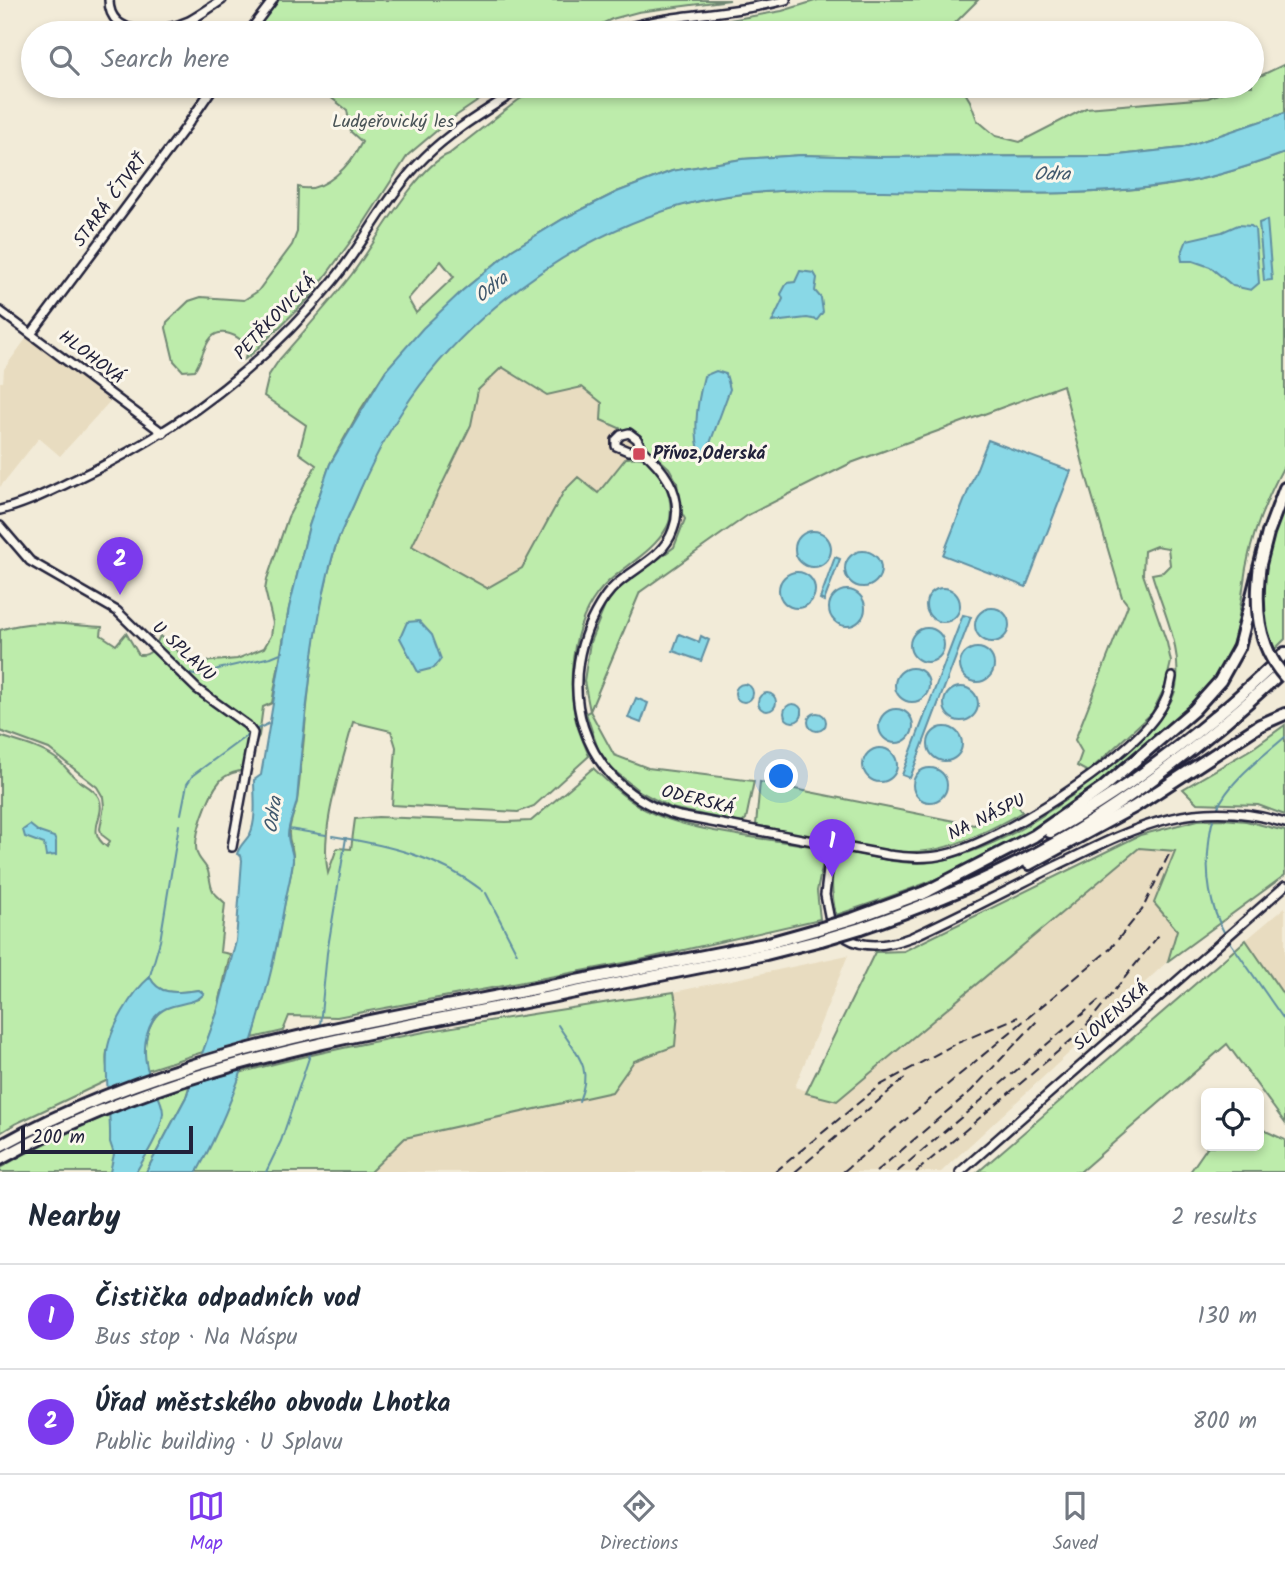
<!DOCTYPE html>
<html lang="en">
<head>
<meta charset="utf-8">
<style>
	:root { --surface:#fff; --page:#f6f6f7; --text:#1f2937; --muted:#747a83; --line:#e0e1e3; --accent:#7c3aed }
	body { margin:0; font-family:Kalam,sans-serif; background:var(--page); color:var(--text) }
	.controls { position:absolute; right:21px; bottom:21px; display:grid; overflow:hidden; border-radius:10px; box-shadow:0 4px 10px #0003 }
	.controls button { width:63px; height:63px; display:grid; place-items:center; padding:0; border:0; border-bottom:2px solid var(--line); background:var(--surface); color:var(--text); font:35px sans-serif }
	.scale { position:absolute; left:21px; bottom:18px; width:172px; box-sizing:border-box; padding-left:7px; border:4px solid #22223b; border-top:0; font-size:19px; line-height:24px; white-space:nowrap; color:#22223b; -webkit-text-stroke:5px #fbf7ec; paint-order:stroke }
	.you { position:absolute; left:782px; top:777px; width:24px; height:24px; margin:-18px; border:5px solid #fff; border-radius:50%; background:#1a73e8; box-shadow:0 0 0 10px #1a73e833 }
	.badge { display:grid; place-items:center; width:46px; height:46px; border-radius:50%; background:var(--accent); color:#fff; font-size:23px; font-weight:700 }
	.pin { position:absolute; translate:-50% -58px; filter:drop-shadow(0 2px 4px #0008) }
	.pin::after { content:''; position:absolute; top:37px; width:24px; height:21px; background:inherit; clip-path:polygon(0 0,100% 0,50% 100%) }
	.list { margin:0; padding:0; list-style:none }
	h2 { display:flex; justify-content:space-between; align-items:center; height:91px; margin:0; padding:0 28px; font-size:30px }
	h2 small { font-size:23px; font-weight:400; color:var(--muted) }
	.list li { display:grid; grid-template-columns:46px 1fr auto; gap:21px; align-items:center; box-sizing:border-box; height:105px; padding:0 28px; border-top:2px solid var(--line) }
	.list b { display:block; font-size:26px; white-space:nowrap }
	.list p { margin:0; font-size:23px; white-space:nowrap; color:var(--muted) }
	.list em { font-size:23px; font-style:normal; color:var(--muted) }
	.icon { flex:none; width:38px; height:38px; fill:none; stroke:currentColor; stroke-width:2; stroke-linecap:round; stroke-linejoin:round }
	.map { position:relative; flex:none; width:1285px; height:1172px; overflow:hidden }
	.search { position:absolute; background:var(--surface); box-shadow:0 4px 10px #0003; left:21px; right:21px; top:21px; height:77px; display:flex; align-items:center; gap:18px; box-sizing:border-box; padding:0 24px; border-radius:38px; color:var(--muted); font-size:26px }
	.sheet { height:301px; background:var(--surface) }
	nav { display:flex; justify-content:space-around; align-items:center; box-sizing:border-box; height:98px; border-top:2px solid var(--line); background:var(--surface); font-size:19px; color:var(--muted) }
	nav a { display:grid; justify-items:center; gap:4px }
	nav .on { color:var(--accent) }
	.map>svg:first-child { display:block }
</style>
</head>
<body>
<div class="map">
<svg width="1285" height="1172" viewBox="0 0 1285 1172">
	<rect width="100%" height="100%" fill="#f2ebd8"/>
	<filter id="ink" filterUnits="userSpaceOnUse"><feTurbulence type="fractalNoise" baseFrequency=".0143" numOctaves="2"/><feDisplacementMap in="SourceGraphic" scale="14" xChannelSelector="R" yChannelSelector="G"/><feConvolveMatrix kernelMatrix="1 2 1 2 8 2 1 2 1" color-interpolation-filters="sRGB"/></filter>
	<g filter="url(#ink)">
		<g fill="#e8dcc0">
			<polygon points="28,336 112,399 60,456 39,438 0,487 0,382 3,382 4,369"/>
			<polygon points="501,367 547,395 581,387 602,403 601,421 640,437 646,447 669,468 677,482 680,510 685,519 674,547 656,540 669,525 656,469 643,458 626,458 598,493 578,477 564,491 522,568 487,588 411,545 471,425 478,390"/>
			<polygon points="1139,848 1176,850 1154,902 1177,930 1168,961 941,1172 370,1172 405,1138 612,1092 634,1061 675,1045 678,1012 674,992 848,955 795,1087 837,1101"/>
			<polygon points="1285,907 1285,997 1246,940"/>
		</g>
		<g fill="#bdecab" stroke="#708773" stroke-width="2" fill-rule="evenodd">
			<polygon points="277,0 730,0 638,12 612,19 583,33 252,33"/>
			<polygon points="818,0 978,0 945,33 654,33 782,11"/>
			<path d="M 1285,64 L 1285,113 L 1182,148 L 1110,156 L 874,157 L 802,155 L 742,159 L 672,171 L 617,192 L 563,219 L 512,250 L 462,291 L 386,370 L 359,412 L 330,464 L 309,526 L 289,608 L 272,703 L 263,707 L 259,736 L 248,755 L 244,770 C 235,772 226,774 220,781 C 209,794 192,837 197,853 C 199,860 206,865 208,871 C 213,891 208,888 225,903 L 220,952 L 230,954 L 217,1013 L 203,1052 L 147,1070 C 142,1052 145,1024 161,1011 C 171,1003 186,1001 199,999 L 199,990 C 181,992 159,997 150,978 C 131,998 114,1024 107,1052 C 105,1060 108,1071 108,1080 L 15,1124 L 0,1133 L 0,736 C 17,742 40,747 55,758 C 64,764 70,774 78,780 C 85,785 96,790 99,798 C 107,817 84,830 107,847 L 110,841 L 102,835 L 100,829 L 104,806 L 103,797 L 97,787 L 49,749 L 0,731 L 0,630 C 32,618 69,625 102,627 L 101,635 L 116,645 L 126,633 L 139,655 C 152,656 155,646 160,636 L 184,657 L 201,662 L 237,659 L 264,648 L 271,636 L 273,623 L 265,590 L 267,579 L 288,517 L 316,465 L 299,453 L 306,425 L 264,396 L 269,375 L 279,360 C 303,332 329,304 352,274 C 374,245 417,166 449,154 L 517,101 L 541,86 L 961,86 L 970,101 L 977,120 L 996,136 L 1020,142 L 1086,108 L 1208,98 L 1238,86 L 1252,86 L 1252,80 ZM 441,261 L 454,277 L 416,313 L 408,299 Z"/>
			<path d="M 316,86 L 500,86 L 447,122 L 408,155 L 362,226 L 310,297 L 253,353 L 245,359 L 247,348 C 243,341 237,336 230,334 C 205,326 205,356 195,370 L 183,371 L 174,361 L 166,328 L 167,322 L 189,301 L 201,297 L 244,300 L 258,291 L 292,245 L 297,232 L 298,187 C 324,195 351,164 362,142 L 351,132 L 347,110 Z"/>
			<path d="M 1285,153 L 1285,464 C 1267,497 1253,531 1246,568 C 1241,599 1239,632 1226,661 C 1212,694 1178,720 1151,742 C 1109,776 1068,809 1022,837 C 965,871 899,894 836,915 C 832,897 826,858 848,852 C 875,857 904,866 932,862 C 960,858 992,844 1017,831 C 1058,808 1167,733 1176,687 C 1183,647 1163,612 1152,574 L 1163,572 L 1170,565 L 1168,548 L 1156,546 L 1144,551 L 1143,574 L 1167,643 L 1171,662 L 1165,687 L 1152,713 L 1088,772 L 1077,766 L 1082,752 L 1075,740 L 1128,605 L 1122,597 L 1086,475 L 1063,385 L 851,463 L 748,515 L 640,592 L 590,711 L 614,755 L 648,768 L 754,781 L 746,819 L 742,823 L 671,808 L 639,791 L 611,768 L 598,749 L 586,713 L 590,711 L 584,681 L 590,642 L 605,606 L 617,590 L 674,547 L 685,519 L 680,510 L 677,482 L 669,468 L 646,447 L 640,437 L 601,420 L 602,403 L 582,387 L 547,395 L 502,367 L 478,390 L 471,425 L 412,546 L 487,588 L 522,568 L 564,491 L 578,477 L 598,493 L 626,458 C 630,458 637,457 642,458 C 663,465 678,508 667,527 C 654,551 628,564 609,581 C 572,615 566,676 576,721 C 579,733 585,745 589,756 L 534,806 L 518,812 L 392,805 L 396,747 L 391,731 L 353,722 C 342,766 319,829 328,873 L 337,848 L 351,849 L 355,819 L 378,817 L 506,822 L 531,821 L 593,768 C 609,783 627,801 648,811 C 691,832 763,838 811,846 L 824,858 L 817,891 L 820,919 L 640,960 L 337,1017 L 289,1016 L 283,1031 L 253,1038 C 265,990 277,944 286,896 C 288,883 294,868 293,856 C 293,847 288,841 289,832 C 290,821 295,811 297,801 C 308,718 309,632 334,552 C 339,534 348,517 356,499 C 367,472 379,444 395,419 C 459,319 566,237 682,205 C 721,195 762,191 803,190 C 927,187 1052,203 1176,184 C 1213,178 1250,166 1285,153 Z"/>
			<path d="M 1285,498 L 1285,639 L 1275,649 C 1248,594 1265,552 1285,498 Z"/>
			<polygon points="1285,725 1285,815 1258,805 1197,803 1183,789 1253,748"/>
			<path d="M 760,782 L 974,825 L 1016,802 L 1022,812 C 996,827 967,842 938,849 C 891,861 804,835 756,825 Z"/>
			<polygon points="1222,819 1246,821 1285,831 1285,875 1168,961 1177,930 1154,903 1175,851 1139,848 837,1101 806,1093 875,952 904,951 1140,835 1198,820"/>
			<polygon points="1246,940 1285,997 1285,1123 1227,1044 1080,1172 978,1172"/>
			<path d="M 674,992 L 678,1012 L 675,1046 L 634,1061 L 612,1092 L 405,1138 L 370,1172 L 197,1172 L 239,1073 C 382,1034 529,1015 674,992 Z"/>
			<path d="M 190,1084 L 186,1097 L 146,1172 L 0,1172 L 0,1168 C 59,1132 124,1108 190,1084 Z"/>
			<polygon points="1259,1128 1285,1140 1285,1172 1190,1172 1208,1146 1259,1146"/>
		</g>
		<g fill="#89d8e6" stroke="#608fa2" stroke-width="2">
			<path d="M 1285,113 L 1285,153 C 1250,166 1212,179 1174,184 C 1078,199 980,192 883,191 C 815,190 746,187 680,206 C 612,226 550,261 495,307 C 427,364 387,425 353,506 C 346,522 337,538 333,555 C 316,615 310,677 303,739 C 300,759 299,780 297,800 C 295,812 288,823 288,835 C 288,844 293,851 293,860 C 291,878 286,895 283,913 C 268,998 239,1096 197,1172 L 146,1172 L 186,1097 L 217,1013 L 236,941 L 242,860 L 241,856 L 237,854 C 239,846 245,842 250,834 C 257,820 254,796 254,780 L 261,775 L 289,608 L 309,526 L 330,464 L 386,370 L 423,328 L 462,291 L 512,250 L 563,219 L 617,192 L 672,171 L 742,159 L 802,155 L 874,157 L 1110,156 L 1182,148 Z"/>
			<polygon points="1267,220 1272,280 1264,281 1259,223"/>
			<polygon points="1238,225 1251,226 1255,229 1259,283 1251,290 1233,286 1210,267 1193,261 1182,261 1181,255 1187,240 1222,232"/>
			<polygon points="800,271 814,273 817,278 815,291 821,298 823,312 817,320 807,318 772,322 783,299 781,294 787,283 795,282"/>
			<path d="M 716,371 L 726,374 L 730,389 L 706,454 L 701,456 C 692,433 698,399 704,376 Z"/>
			<polygon points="988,440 1071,471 1026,587 943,555"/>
			<circle cx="813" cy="549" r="18"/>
			<circle cx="863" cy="569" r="18"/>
			<polygon points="835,557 840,559 824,601 820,599"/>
			<circle cx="797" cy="590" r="18"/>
			<circle cx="943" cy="605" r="17"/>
			<circle cx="847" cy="608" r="18"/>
			<circle cx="992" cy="625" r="17"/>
			<polygon points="963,615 971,617 910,778 902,775"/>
			<polygon points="419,621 432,635 441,659 434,668 418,672 400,638 407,622"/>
			<circle cx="927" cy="645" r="17"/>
			<polygon points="679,634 699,642 701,636 709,640 701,661 673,651"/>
			<circle cx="977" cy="665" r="17"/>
			<circle cx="912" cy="685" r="17"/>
			<circle cx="744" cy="693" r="9"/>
			<circle cx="961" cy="704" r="17"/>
			<circle cx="767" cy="702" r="9"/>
			<polygon points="636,698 648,703 641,723 628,718"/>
			<circle cx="793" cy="713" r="9"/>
			<circle cx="896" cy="726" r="17"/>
			<circle cx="817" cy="722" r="9"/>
			<circle cx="945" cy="744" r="17"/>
			<circle cx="880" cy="765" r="17"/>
			<circle cx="930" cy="785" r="17"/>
			<polygon points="30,825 39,832 54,837 56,842 56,855 46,856 44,844 25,837 23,830"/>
			<path d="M 150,977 C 159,997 180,992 199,990 L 204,994 C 192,1008 166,999 153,1020 C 140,1043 144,1066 154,1087 C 158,1095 163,1104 163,1113 C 161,1133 146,1155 136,1172 L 110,1172 L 114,1154 L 110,1142 C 111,1113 105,1083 107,1053 C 109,1030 132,992 150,977 Z"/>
		</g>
		<g fill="#f2ebd8">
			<polygon points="256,1039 245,1068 187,1085 198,1055"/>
			<polygon points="151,1071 161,1094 107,1115 105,1088"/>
		</g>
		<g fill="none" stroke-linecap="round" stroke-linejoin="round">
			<g stroke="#608fa2" stroke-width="2">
				<polyline points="0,534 5,537"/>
				<polyline points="182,669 186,673 199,676 218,669 271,657 283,652"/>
				<polyline points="255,730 270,723"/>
				<path d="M 1217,809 C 1230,780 1261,758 1285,737"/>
				<polyline points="181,814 187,784 193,775 249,734"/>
				<path d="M 1215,814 C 1211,823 1210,833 1209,842 C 1205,875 1209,905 1225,934"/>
				<polyline points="289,829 326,835"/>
				<path d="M 332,836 C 387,845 438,856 483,891"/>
				<polyline points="486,893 517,953"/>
				<polyline points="1228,939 1285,1021"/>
				<polyline points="149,979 160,941 179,825"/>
				<polyline points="320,1025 327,953 346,838"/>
				<path d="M 558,1025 C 576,1054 594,1066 579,1101"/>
				<polyline points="266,1172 281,1141 311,1052"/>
			</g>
			<g stroke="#22223b" stroke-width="12">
				<g id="minor">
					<path d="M 109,0 C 109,40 163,33 189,21 C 200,15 211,7 222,0"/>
					<polyline points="248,33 273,0"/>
					<path d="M 611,33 C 667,12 729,16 786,0"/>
					<polyline points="0,311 163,433"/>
					<polyline points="32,333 186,127 214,86"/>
					<path d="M 643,451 L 637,439 L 629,433 L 621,435 L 616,440 L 616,446 L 628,451 L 643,451 C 666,471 685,498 673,530 C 662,562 623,571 605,597 C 548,679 580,789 679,816 L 888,855 C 908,858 928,859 947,854 C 1002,840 1123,762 1156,716 C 1165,704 1170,691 1172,677"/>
					<path d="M 0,510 C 26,504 50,491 74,480 C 175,433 262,368 333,281 C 366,241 388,193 425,157 C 453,129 491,108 524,86"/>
					<polyline points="0,526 30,561 117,611 197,689 247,725 253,733 232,847"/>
					<polyline points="830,920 825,895 831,845"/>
					<path d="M 847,938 C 867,950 891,945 912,937 C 960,915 1008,890 1056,866 C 1135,827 1195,795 1285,823"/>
					<polyline points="960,1172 1285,886"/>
				</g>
			</g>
			<g stroke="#22223b" stroke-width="16">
				<g id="highway">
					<polyline points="1278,660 1285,653"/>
					<path d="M 1050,832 C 1131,788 1204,730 1271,667"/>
					<polyline points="1029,864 1134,807 1260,725 1285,714"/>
					<polyline points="922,894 1034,836 1103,788 1194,710 1220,681 1239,647 1268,533 1285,488"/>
					<polyline points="855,918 928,891"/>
					<path d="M 861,928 C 913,910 964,890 1014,865 C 1111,817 1198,749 1277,676"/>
					<path d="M 0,1146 C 145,1065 307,1032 468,1002 C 567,983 666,964 765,944 L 815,930"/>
					<path d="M 0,1159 C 142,1081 276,1051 433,1020 C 544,998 655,977 766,954 L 821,940"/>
				</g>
			</g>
			<use href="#minor" stroke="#fbf7ec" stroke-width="7"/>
			<use href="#highway" stroke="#fbf7ec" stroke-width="10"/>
			<g stroke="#22223b" stroke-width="2" stroke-dasharray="10 5" stroke-linecap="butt">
				<polyline points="775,1172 879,1086 953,1045 1018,1017"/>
				<polyline points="795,1172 905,1078"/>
				<polyline points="843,1172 1110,949 1142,910 1169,854"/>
				<polyline points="876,1172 971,1091 1038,1020"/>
				<polyline points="897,1172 1099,1000"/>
				<polyline points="916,1172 1081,1032 1159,935"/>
			</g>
			<g stroke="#22223b" stroke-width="16" stroke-linecap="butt">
				<g id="highway-bridge">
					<path d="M 1260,564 C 1255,605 1256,644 1285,677"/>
					<polyline points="815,930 855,918"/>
					<polyline points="821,940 861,928"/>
				</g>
			</g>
			<use href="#highway-bridge" stroke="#fbf7ec" stroke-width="10"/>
		</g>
	</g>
	<rect fill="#d1495b" stroke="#fbf7ec" stroke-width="2.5" x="632" y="447" width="14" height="14" rx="3.5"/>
	<g text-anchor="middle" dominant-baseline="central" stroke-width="6" stroke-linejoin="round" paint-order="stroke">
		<g font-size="18" fill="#495457" stroke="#fbf7ec">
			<text x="393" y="122">Ludgeřovický les</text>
		</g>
		<g font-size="18" fill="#22223b" stroke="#fbf7ec">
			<text transform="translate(111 201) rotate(-53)">STARÁ ČTVRŤ</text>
			<text transform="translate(276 318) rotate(-46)">PETŘKOVICKÁ</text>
			<text transform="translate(91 358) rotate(37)">HLOHOVÁ</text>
			<text transform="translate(183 652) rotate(43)">U SPLAVU</text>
			<text transform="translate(698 801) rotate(14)">ODERSKÁ</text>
			<text transform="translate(987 818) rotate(-26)">NA NÁSPU</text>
			<text transform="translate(1112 1017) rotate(-41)">SLOVENSKÁ</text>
		</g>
		<g font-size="18" font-weight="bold" fill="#22223b" stroke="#fbf7ec" text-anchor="start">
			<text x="653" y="454">Přívoz,Oderská</text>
		</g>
		<g font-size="19" font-style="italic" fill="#41596e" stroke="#fbf7ec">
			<text x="1052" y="175">Odra</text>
			<text transform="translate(492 288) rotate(-39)">Odra</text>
			<text transform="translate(274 815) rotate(-82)">Odra</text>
		</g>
	</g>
</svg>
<div class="controls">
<button><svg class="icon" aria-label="locate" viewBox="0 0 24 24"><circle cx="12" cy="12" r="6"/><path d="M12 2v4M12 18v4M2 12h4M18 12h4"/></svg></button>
</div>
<div class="scale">200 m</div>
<div class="you"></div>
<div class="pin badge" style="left:832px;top:877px">1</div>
<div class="pin badge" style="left:120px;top:595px">2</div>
<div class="search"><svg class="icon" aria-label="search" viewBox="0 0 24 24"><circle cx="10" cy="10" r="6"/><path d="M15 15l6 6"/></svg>Search here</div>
</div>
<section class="sheet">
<h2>Nearby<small>2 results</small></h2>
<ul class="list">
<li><span class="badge">1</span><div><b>Čistička odpadních vod</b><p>Bus stop · Na Náspu</p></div><em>130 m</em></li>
<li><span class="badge">2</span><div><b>Úřad městského obvodu Lhotka</b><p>Public building · U Splavu</p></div><em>800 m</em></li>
</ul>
</section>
<nav>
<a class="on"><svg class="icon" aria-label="map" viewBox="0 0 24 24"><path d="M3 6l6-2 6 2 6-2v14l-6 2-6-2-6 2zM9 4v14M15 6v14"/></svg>Map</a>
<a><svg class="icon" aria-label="directions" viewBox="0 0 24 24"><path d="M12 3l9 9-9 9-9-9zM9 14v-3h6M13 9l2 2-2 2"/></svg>Directions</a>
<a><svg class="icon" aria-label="saved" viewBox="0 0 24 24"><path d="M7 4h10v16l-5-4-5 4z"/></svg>Saved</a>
</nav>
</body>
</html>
